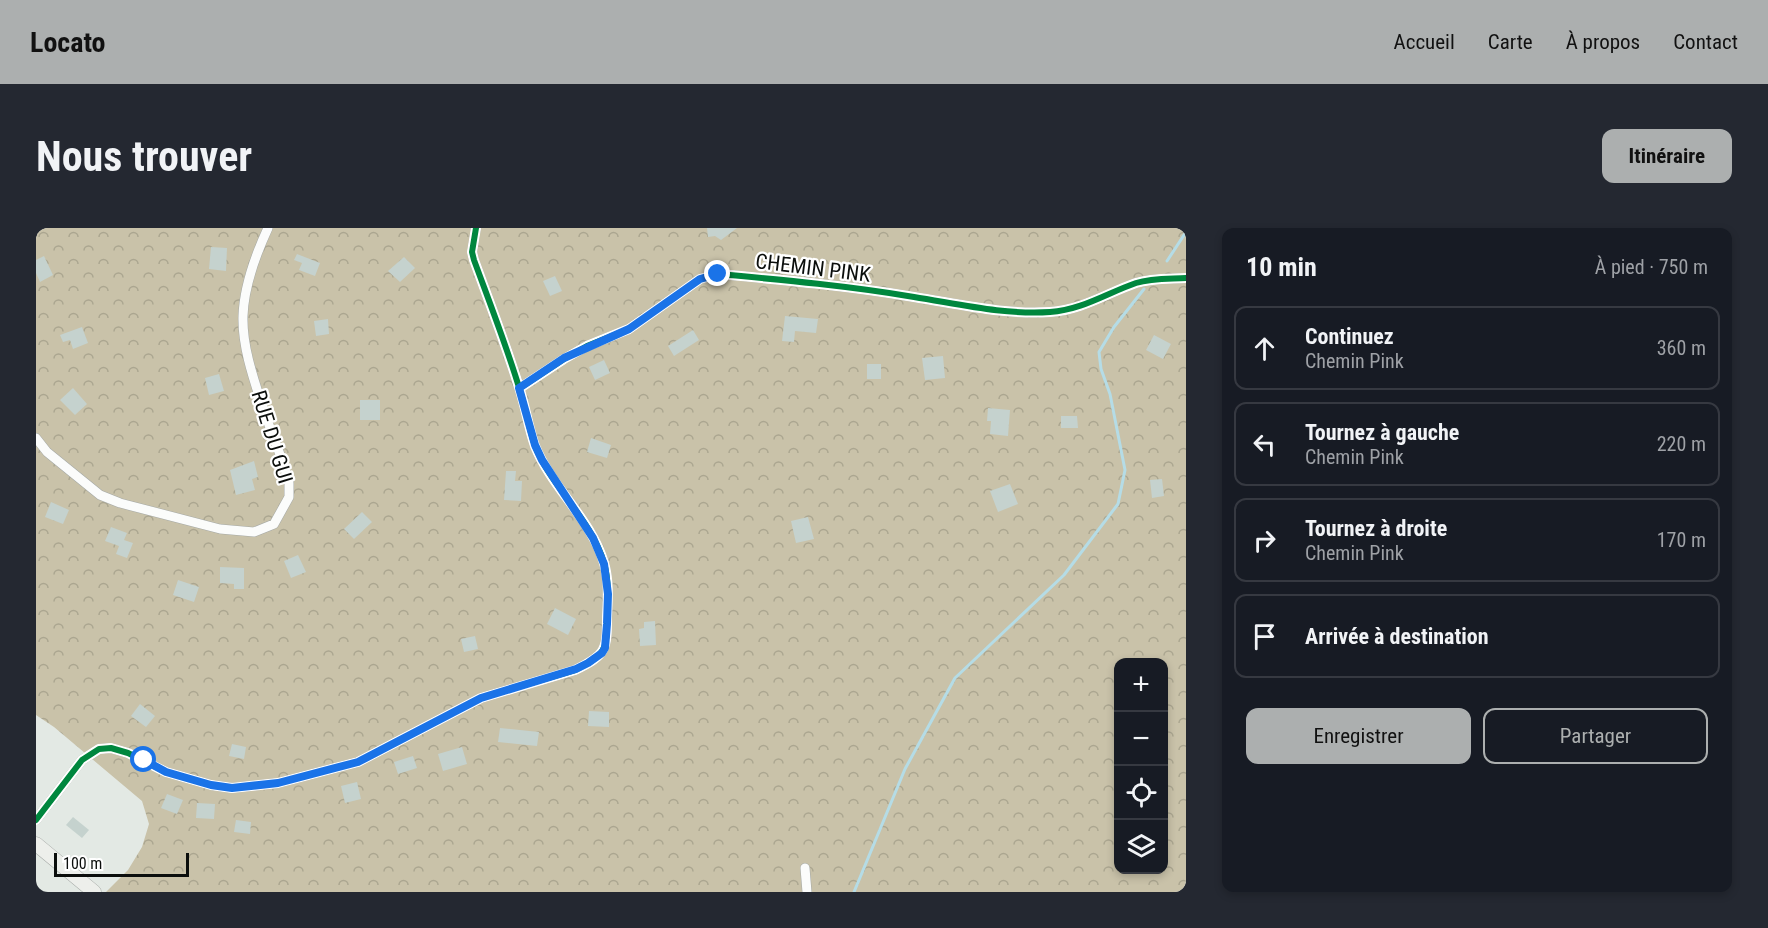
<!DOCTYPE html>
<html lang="fr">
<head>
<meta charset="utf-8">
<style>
	:root { --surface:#171b24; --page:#242831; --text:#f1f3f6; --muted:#9ea1a6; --line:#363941; --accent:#acafaf }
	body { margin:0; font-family:"Roboto Condensed",sans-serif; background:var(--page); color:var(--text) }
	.controls { position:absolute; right:18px; bottom:18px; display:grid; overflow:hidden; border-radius:12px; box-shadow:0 3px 9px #0003 }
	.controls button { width:54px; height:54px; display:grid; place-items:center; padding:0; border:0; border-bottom:2px solid var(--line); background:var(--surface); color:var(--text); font:30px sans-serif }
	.scale { position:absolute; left:18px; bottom:15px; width:135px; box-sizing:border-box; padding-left:6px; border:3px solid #0b0e0c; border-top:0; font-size:16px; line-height:21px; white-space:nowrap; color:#0b0e0c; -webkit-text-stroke:4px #fff; paint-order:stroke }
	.stop { position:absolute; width:18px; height:18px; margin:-14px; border:4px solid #1a73e8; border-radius:50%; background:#fff }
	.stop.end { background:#1a73e8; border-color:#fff; box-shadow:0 2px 6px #0008 }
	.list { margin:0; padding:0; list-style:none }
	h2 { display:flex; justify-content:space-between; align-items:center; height:78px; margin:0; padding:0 24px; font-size:26px }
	h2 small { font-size:20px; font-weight:400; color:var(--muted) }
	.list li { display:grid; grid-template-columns:39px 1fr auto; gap:18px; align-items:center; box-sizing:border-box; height:84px; margin:0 12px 12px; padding:0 12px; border:2px solid var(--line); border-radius:12px }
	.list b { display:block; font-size:22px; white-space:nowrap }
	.list p { margin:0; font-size:20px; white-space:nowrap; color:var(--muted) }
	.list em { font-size:20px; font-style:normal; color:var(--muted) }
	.actions { display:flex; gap:12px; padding:18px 24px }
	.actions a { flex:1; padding:14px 0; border:2px solid var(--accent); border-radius:12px; text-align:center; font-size:21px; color:var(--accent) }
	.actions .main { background:var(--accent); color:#111 }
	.icon { flex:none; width:33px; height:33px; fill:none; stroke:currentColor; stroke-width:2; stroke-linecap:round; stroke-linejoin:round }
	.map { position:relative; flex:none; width:1150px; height:664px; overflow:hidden; border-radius:12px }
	header { display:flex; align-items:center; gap:36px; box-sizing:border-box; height:84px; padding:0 30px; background:var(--accent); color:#111 }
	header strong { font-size:28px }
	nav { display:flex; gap:33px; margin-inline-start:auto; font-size:21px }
	.intro { display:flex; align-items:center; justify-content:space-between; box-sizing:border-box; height:144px; padding:0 36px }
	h1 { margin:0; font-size:42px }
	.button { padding:15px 27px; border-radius:12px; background:var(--accent); color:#111; font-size:21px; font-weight:700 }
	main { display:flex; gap:36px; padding:0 36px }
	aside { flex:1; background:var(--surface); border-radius:12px; box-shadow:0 3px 9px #0003 }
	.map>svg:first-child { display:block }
</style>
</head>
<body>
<header>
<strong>Locato</strong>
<nav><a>Accueil</a><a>Carte</a><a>À propos</a><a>Contact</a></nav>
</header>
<div class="intro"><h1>Nous trouver</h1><a class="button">Itinéraire</a></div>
<main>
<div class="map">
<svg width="1150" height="664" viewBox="0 0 1150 664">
	<defs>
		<pattern id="forest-crowns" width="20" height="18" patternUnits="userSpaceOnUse" patternTransform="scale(1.5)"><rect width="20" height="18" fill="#c9c2a9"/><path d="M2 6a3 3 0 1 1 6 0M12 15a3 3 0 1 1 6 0" fill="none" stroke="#aba690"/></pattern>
	</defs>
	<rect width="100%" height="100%" fill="#e3e9e4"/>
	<path fill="url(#forest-crowns)" fill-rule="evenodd" d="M 0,0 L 1150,0 L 1150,664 L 70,664 L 92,642 L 106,619 L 113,596 L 106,573 L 18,499 L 0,487 ZM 1082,434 L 1128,434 L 1128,642 L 1082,642 Z"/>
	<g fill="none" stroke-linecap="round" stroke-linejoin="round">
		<g stroke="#b5dce6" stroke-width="3">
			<polyline points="1131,33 1150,4"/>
			<polyline points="818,664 869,541 919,450 1028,347 1082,276 1089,242 1074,166 1065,141 1063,124 1078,99 1108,61"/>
		</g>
	</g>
	<g fill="#c5d2ce">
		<polygon points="671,0 701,0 685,12 679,8 672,9"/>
		<polygon points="175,19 191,20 190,43 173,41"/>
		<polygon points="261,26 284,35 279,48 263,42 266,35 258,32"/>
		<polygon points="8,28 17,47 4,54 0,45 0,32"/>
		<polygon points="368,29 379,40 364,54 352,43"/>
		<polygon points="519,48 526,63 514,68 507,53"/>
		<polygon points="749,88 782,91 780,105 759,103 758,114 746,113"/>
		<polygon points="292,91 293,106 280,108 278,93"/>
		<polygon points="46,99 52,115 37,121 34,112 27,114 24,107"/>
		<polygon points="657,102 663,112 638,128 632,118"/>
		<polygon points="1118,107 1135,116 1127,131 1110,122"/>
		<polygon points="907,128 909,150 889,152 886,130"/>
		<polygon points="568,132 574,145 559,152 553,139"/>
		<rect x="831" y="136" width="14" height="15"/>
		<polygon points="183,146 188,163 173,167 169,150"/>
		<polygon points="37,160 51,176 39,187 24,172"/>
		<rect x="324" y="172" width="20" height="20"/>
		<polygon points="952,180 974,182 972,208 954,206 955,193 951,193"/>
		<polygon points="1025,188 1041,188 1042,200 1025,200"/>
		<polygon points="555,210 575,217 571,230 551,224"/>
		<polygon points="218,233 222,249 216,251 219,262 200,267 194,242"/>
		<polygon points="470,243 480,243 479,253 486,253 485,273 468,272"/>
		<polygon points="1126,251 1128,268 1116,270 1114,252"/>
		<polygon points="974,256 982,276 962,284 954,263"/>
		<polygon points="15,274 33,282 27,296 9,289"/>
		<polygon points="326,284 336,294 318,311 308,301"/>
		<polygon points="772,289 778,311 760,315 755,293"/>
		<polygon points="75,299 91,305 88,312 97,315 91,330 80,326 83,318 69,313"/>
		<polygon points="262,327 270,344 255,350 248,333"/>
		<polygon points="184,339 208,340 208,361 198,361 198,356 184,355"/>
		<polygon points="142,352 163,359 158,374 137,367"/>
		<polygon points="519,380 540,391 532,407 511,396"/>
		<polygon points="619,393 620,417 604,418 603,401 608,400 608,394"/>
		<polygon points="439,408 442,421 428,424 425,411"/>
		<polygon points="104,476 119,488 110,499 95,488"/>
		<polygon points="553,483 573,484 573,499 552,498"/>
		<polygon points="464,500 503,504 501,518 462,514"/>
		<polygon points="196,516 210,519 208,531 193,528"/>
		<polygon points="426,519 431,536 407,543 402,526"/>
		<polygon points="377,528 381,540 362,546 358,534"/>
		<polygon points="321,554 325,571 309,575 305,558"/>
		<polygon points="131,566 147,572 141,586 125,580"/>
		<polygon points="161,575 179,576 178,591 160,590"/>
		<polygon points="37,589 53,602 46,610 30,597"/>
		<polygon points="200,592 215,594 214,606 198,604"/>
	</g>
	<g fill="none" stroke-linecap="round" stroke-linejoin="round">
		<g stroke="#a5a9a6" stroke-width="10">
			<g id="minor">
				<path d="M 484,160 L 528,131 L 551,118 L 593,101 L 664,51 L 682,46 C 747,52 813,58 878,69 C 923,76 968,87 1014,84 C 1046,82 1071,65 1100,55 C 1116,50 1133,51 1150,50"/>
				<path d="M 0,210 L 11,224 L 64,267 L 84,275 L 184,301 L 218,304 L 238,296 L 253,269 L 253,255 C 247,231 237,209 229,186 C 219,155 206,120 207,88 C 208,58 220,26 232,0"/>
				<path d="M 0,592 L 46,532 L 63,521 L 75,520 L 92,525 L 130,544 L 175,557 L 196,560 L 242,555 L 322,534 L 445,470 L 539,442 C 570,427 571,422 571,389 C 572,371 573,352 568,335 C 555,291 516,260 499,218 C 492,198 489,176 482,156 C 469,114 453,73 438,32 L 436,24 L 440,0"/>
				<polyline points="769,640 771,664"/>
			</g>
		</g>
		<g stroke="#a5a9a6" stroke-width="15">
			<polyline id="secondary" points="0,616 58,664"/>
		</g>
		<use href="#minor" stroke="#fbfcfb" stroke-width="9"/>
		<use href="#secondary" stroke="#edefeb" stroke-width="14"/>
		<g stroke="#fff" stroke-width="10">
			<g id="cycleway">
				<path d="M 484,160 L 528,131 L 551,118 L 593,101 L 664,51 L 682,46 C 747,52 813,58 878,69 C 923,76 968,87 1014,84 C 1046,82 1071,65 1100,55 C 1116,50 1133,51 1150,50"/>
				<path d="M 0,592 L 46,532 L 63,521 L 75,520 L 92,525 L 130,544 L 175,557 L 196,560 L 242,555 L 322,534 L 445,470 L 539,442 C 570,427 571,422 571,389 C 572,371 573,352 568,335 C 555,291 516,260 499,218 C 492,198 489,176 482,156 C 469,114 453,73 438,32 L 436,24 L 440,0"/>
			</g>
		</g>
		<use href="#cycleway" stroke="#00873e" stroke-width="6"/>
	</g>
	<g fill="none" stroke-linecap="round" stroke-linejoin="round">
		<polyline stroke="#1a73e8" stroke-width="8" points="108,532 130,544 175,557 196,560 242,555 322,534 445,470 540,441 552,435 566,425 569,420 571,396 572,366 568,336 557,310 506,232 499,217 483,160 528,130 593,101 664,51 682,46"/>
	</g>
	<g text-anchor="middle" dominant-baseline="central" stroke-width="4.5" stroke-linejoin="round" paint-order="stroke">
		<g font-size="21" fill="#0b0e0c" stroke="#fff">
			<text transform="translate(777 40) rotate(7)">CHEMIN PINK</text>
			<text transform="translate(236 209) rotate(73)">RUE DU GUI</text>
		</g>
	</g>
</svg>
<div class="controls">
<button>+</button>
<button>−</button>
<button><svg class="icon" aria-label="locate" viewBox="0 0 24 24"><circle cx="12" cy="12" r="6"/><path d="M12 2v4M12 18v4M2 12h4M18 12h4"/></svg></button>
<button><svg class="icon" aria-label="layers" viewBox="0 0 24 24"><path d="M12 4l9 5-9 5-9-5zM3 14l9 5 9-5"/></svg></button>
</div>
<div class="scale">100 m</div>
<div class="stop" style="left:108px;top:532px"></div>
<div class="stop end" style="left:682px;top:46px"></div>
</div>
<aside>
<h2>10 min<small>À pied · 750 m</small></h2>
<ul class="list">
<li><svg class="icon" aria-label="ahead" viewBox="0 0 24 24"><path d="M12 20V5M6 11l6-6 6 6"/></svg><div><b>Continuez</b><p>Chemin Pink</p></div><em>360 m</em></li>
<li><svg class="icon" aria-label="left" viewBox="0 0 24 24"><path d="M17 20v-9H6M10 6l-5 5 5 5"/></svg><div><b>Tournez à gauche</b><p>Chemin Pink</p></div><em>220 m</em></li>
<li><svg class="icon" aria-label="right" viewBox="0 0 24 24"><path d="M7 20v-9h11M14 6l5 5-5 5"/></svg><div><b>Tournez à droite</b><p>Chemin Pink</p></div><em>170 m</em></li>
<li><svg class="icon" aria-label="arrive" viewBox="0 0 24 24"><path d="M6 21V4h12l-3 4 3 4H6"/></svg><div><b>Arrivée à destination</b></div></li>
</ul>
<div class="actions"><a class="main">Enregistrer</a><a>Partager</a></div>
</aside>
</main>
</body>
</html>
